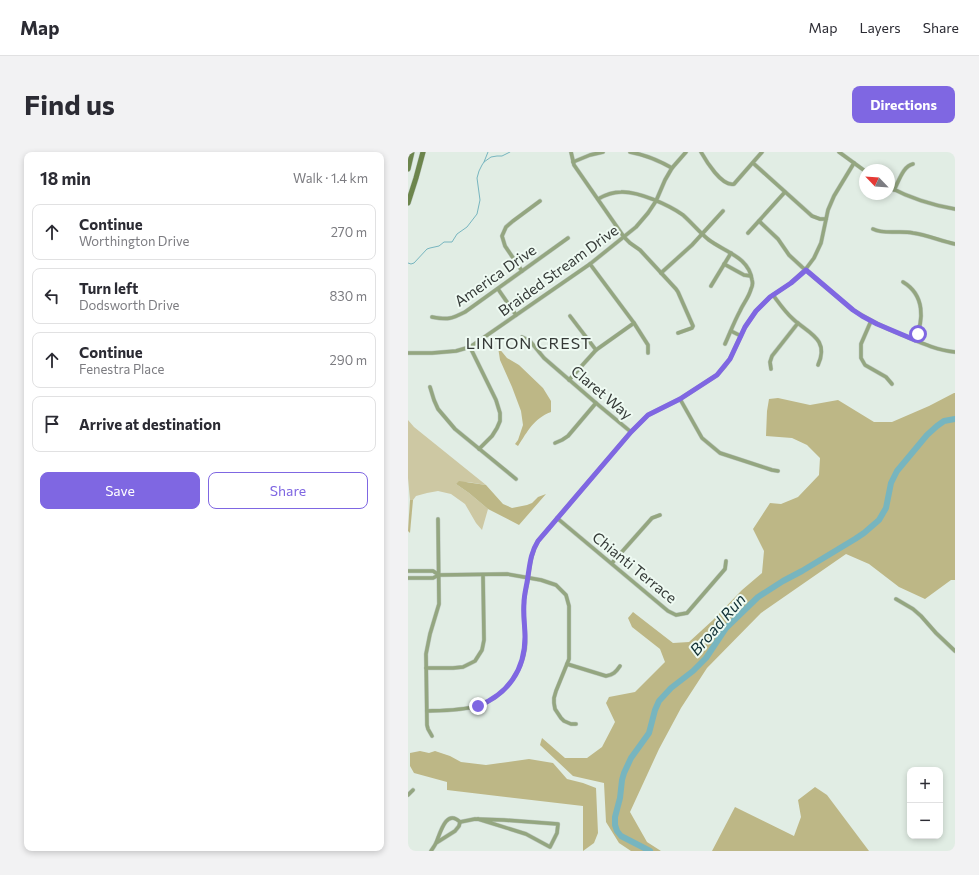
<!DOCTYPE html>
<html lang="en">
<head>
<meta charset="utf-8">
<style>
	:root { --surface:#fff; --page:#f2f2f3; --text:#2b2b33; --muted:#7c7c81; --line:#e1e1e2; --accent:#7f67e2 }
	body { margin:0; font-family:Commissioner,sans-serif; background:var(--page); color:var(--text) }
	.controls { position:absolute; right:12px; bottom:12px; display:grid; overflow:hidden; border-radius:8px; box-shadow:0 2px 6px #0003 }
	.controls button { width:36px; height:36px; display:grid; place-items:center; padding:0; border:0; border-bottom:1px solid var(--line); background:var(--surface); color:var(--text); font:20px sans-serif }
	.compass { position:absolute; left:451px; top:12px; width:36px; height:36px; border-radius:50%; background:var(--surface); box-shadow:0 2px 6px #0003; rotate:295deg }
	.stop { position:absolute; width:12px; height:12px; margin:-9px; border:3px solid #7f67e2; border-radius:50%; background:#fff }
	.stop.end { background:#7f67e2; border-color:#fff; box-shadow:0 1px 4px #0008 }
	.list { margin:0; padding:0; list-style:none }
	h2 { display:flex; justify-content:space-between; align-items:center; height:52px; margin:0; padding:0 16px; font-size:17px }
	h2 small { font-size:13px; font-weight:400; color:var(--muted) }
	.list li { display:grid; grid-template-columns:26px 1fr auto; gap:12px; align-items:center; box-sizing:border-box; height:56px; margin:0 8px 8px; padding:0 8px; border:1px solid var(--line); border-radius:8px }
	.list b { display:block; font-size:15px; white-space:nowrap }
	.list p { margin:0; font-size:13px; white-space:nowrap; color:var(--muted) }
	.list em { font-size:13px; font-style:normal; color:var(--muted) }
	.actions { display:flex; gap:8px; padding:12px 16px }
	.actions a { flex:1; padding:9px 0; border:1px solid var(--accent); border-radius:8px; text-align:center; font-size:14px; color:var(--accent) }
	.actions .main { background:var(--accent); color:#fff }
	.icon { flex:none; width:22px; height:22px; fill:none; stroke:currentColor; stroke-width:2; stroke-linecap:round; stroke-linejoin:round }
	.map { position:relative; flex:none; width:547px; height:699px; overflow:hidden; border-radius:8px }
	header { display:flex; align-items:center; gap:24px; box-sizing:border-box; height:56px; padding:0 20px; background:var(--surface); border-bottom:1px solid var(--line) }
	header strong { font-size:19px }
	nav { display:flex; gap:22px; margin-inline-start:auto; font-size:14px }
	.intro { display:flex; align-items:center; justify-content:space-between; box-sizing:border-box; height:96px; padding:0 24px }
	h1 { margin:0; font-size:28px }
	.button { padding:10px 18px; border-radius:8px; background:var(--accent); color:#fff; font-size:14px; font-weight:700 }
	main { display:flex; gap:24px; padding:0 24px }
	aside { flex:1; background:var(--surface); border-radius:8px; box-shadow:0 2px 6px #0003 }
	.map>svg:first-child { display:block }
</style>
</head>
<body>
<header>
<strong>Map</strong>
<nav><a>Map</a><a>Layers</a><a>Share</a></nav>
</header>
<div class="intro"><h1>Find us</h1><a class="button">Directions</a></div>
<main>
<aside>
<h2>18 min<small>Walk · 1.4 km</small></h2>
<ul class="list">
<li><svg class="icon" aria-label="ahead" viewBox="0 0 24 24"><path d="M12 20V5M6 11l6-6 6 6"/></svg><div><b>Continue</b><p>Worthington Drive</p></div><em>270 m</em></li>
<li><svg class="icon" aria-label="left" viewBox="0 0 24 24"><path d="M17 20v-9H6M10 6l-5 5 5 5"/></svg><div><b>Turn left</b><p>Dodsworth Drive</p></div><em>830 m</em></li>
<li><svg class="icon" aria-label="ahead" viewBox="0 0 24 24"><path d="M12 20V5M6 11l6-6 6 6"/></svg><div><b>Continue</b><p>Fenestra Place</p></div><em>290 m</em></li>
<li><svg class="icon" aria-label="arrive" viewBox="0 0 24 24"><path d="M6 21V4h12l-3 4 3 4H6"/></svg><div><b>Arrive at destination</b></div></li>
</ul>
<div class="actions"><a class="main">Save</a><a>Share</a></div>
</aside>
<div class="map">
<svg width="547" height="699" viewBox="0 0 547 699">
	<rect width="100%" height="100%" fill="#e1ede4"/>
	<polygon fill="#cdc8a3" points="0,268 6,275 78,333 60,330 48,332 61,341 80,357 74,378 68,371 57,352 43,342 30,339 19,341 8,344 5,348 2,348 0,326"/>
	<g fill="#bdb786">
		<path d="M 90,195 L 99,206 L 111,213 L 135,236 L 143,249 L 143,260 C 125,267 120,279 110,294 L 107,292 L 110,288 L 115,273 L 113,259 L 104,235 L 92,208 Z"/>
		<polygon points="546,241 547,241 547,428 543,428 517,447 491,435 461,412 438,402 353,461 299,516 273,556 251,597 222,660 239,690 253,699 223,699 211,691 198,670 196,631 165,624 132,593 134,586 157,606 179,606 194,595 207,570 198,551 201,545 227,540 257,510 252,497 224,475 220,466 225,460 265,491 281,490 305,468 334,438 354,421 356,399 345,377 362,351 373,352 390,345 411,323 412,306 399,293 384,286 358,284 359,259 361,247 370,246 402,253 430,248 466,270 484,270 521,254"/>
		<polygon points="51,329 78,333 95,352 104,356 119,353 124,351 130,345 138,342 111,373 80,357 61,341 48,332"/>
		<polygon points="2,348 5,348 2,381 0,379"/>
		<polygon points="12,599 21,601 27,599 42,604 53,610 78,613 121,607 145,611 159,627 175,631 188,636 190,681 186,691 175,699 175,654 39,638 39,630 6,621 2,614 2,601"/>
		<polygon points="407,635 419,643 461,699 304,699 327,655 386,684 393,665 390,648"/>
	</g>
	<g fill="none" stroke-linecap="round" stroke-linejoin="round">
		<g stroke="#77b5bf" stroke-width="1">
			<polyline points="76,10 80,0"/>
			<polyline points="0,111 3,112 6,111 19,97 22,96 31,94 36,90 44,90 49,82 59,75 69,62 72,48 69,26 71,19 74,13 76,10 83,5 89,4 94,4 102,0"/>
		</g>
		<polyline stroke="#77b5bf" stroke-width="6" points="242,699 213,684 209,679 207,673 207,665 212,646 214,628 216,621 223,606 241,581 247,558 251,549 263,536 285,519 298,506 318,476 350,445 375,429 394,419 447,387 456,381 471,368 478,356 483,331 489,319 519,283 529,274 536,269 547,267"/>
		<g stroke="#bec9c1" stroke-width="4.5">
			<g id="street">
				<polyline points="163,0 166,13 216,85 222,91 232,98 268,137 270,140 285,174 284,176 270,181"/>
				<path d="M 222,0 C 238,3 250,8 264,16"/>
				<path d="M 293,0 C 298,9 314,35 326,32 L 354,0"/>
				<polyline points="431,0 457,19"/>
				<polyline points="165,10 182,3 195,0"/>
				<polyline points="345,11 404,64 412,67 418,67"/>
				<path d="M 481,35 C 502,46 523,53 547,57"/>
				<path d="M 486,38 C 491,29 495,14 505,12"/>
				<path d="M 190,47 C 197,43 204,40 213,40 C 230,39 261,53 275,63 C 284,71 292,81 301,88 C 317,100 341,105 344,128 C 345,131 344,135 343,137 C 341,145 335,152 332,159 C 326,170 322,181 317,192"/>
				<path d="M 351,69 L 370,87 L 381,103 L 394,115 L 445,158 C 461,168 477,176 494,183 C 511,190 528,198 547,200"/>
				<path d="M 465,77 C 477,83 491,78 505,81 C 519,83 533,89 547,92"/>
				<polyline points="340,81 377,40"/>
				<polyline points="182,112 226,171 240,193 240,201"/>
				<polyline points="316,112 336,123 343,124"/>
				<polyline points="114,119 97,94 94,84 98,75 105,69 132,49"/>
				<polyline points="253,121 284,93 315,59"/>
				<path d="M 495,130 C 517,143 516,168 507,188"/>
				<polyline points="303,134 323,101"/>
				<polyline points="90,137 108,163"/>
				<path d="M 365,143 C 371,151 377,160 385,167 C 400,181 422,187 410,213"/>
				<polyline points="162,164 188,198"/>
				<path d="M 24,165 C 40,168 43,167 57,160 L 160,86"/>
				<polyline points="463,169 453,192 453,206 457,213 478,225 484,232"/>
				<polyline points="323,179 333,184"/>
				<polyline points="114,185 122,189 136,206 188,251 223,280"/>
				<polyline points="62,195 88,248 92,261 92,269 89,276 84,284 71,297"/>
				<polyline points="0,201 24,201 48,199 62,195 182,112 228,75 240,61 248,49 257,28 264,16 278,0"/>
				<polyline points="363,217 362,210 364,204 390,171"/>
				<polyline points="161,228 188,198 226,171"/>
				<polyline points="22,235 26,248 30,257 47,277 108,327"/>
				<polyline points="272,247 294,286 312,301 364,318 370,319"/>
				<polyline points="147,291 154,288 160,284 188,251"/>
				<polyline points="149,366 260,459 268,463 279,461 317,417 318,409"/>
				<polyline points="204,411 244,366 252,363"/>
				<polyline points="0,419 25,419 31,423"/>
				<polyline points="0,426 25,426 31,423 99,422 133,428 148,433 158,443 161,454 161,507 159,512 148,539 146,546 146,551 147,557 153,566 156,569 163,572 168,572"/>
				<polyline points="488,447 505,457 513,464 528,481 547,499"/>
				<path d="M 159,512 L 198,524 C 205,523 208,520 212,514"/>
				<polyline points="18,516 45,516 55,515 67,509 74,498 76,488 75,423"/>
				<path d="M 19,559 C 52,558 83,559 104,528 C 111,519 115,509 117,497 C 119,482 114,466 116,451 C 116,443 119,435 120,427 C 122,413 123,401 130,389 L 223,280 L 240,263 L 272,247 L 309,223 L 317,214 L 322,207 L 337,175 L 348,159 L 362,145 L 383,131 L 397,118 L 406,106 L 413,91 L 420,58 L 426,44 L 446,11"/>
				<polyline points="24,584 20,577 19,573 18,502 22,482 31,452 30,367"/>
				<polyline points="0,643 5,638"/>
				<polyline points="52,670 67,667 96,668 150,672 149,681 142,695 118,682 70,667"/>
				<path d="M 23,699 C 25,696 27,693 28,691 C 32,682 38,656 52,670 L 51,674 L 47,679 L 28,691"/>
			</g>
		</g>
		<g stroke="#bec9c1" stroke-width="6">
			<g id="secondary">
				<polyline points="0,17 4,0"/>
				<polyline points="0,51 8,26 15,0"/>
			</g>
		</g>
		<use href="#street" stroke="#94a680" stroke-width="3.5"/>
		<use href="#secondary" stroke="#6c854c" stroke-width="5"/>
	</g>
	<g fill="none" stroke-linecap="round" stroke-linejoin="round">
		<path stroke="#7f67e2" stroke-width="5" d="M 70,554 C 100,542 117,518 117,485 C 117,474 115,463 116,451 C 116,442 119,433 120,424 C 122,411 123,400 130,389 L 223,280 L 240,263 L 272,247 L 309,223 L 322,207 L 337,175 L 348,159 L 362,145 L 383,131 L 398,118 L 445,158 L 454,164 L 469,172 L 507,188 L 510,182"/>
	</g>
	<g text-anchor="middle" dominant-baseline="central" stroke-width="4" stroke-linejoin="round" paint-order="stroke">
		<g font-size="15" fill="#343936" stroke="#eefaf2">
			<text transform="translate(150 118) rotate(-36)">Braided Stream Drive</text>
			<text transform="translate(87 123) rotate(-35)">America Drive</text>
			<text transform="translate(194 240) rotate(40)">Claret Way</text>
			<text transform="translate(227 415) rotate(39)">Chianti Terrace</text>
		</g>
		<g font-size="16" letter-spacing="1" fill="#343936" stroke="#eefaf2">
			<text x="121" y="190">LINTON CREST</text>
		</g>
		<g font-size="16" font-style="italic" fill="#0f2f34" stroke="#eefaf2">
			<text transform="translate(309 472) rotate(-49)">Broad Run</text>
		</g>
	</g>
</svg>
<div class="controls">
<button>+</button>
<button>−</button>
</div>
<svg class="compass" viewBox="-18 -18 36 36"><path d="M0-13l5 13h-10z" fill="#e53935"/><path d="M0 13l5-13h-10z" fill="#7c7c81"/></svg>
<div class="stop" style="left:510px;top:182px"></div>
<div class="stop end" style="left:70px;top:554px"></div>
</div>
</main>
</body>
</html>
